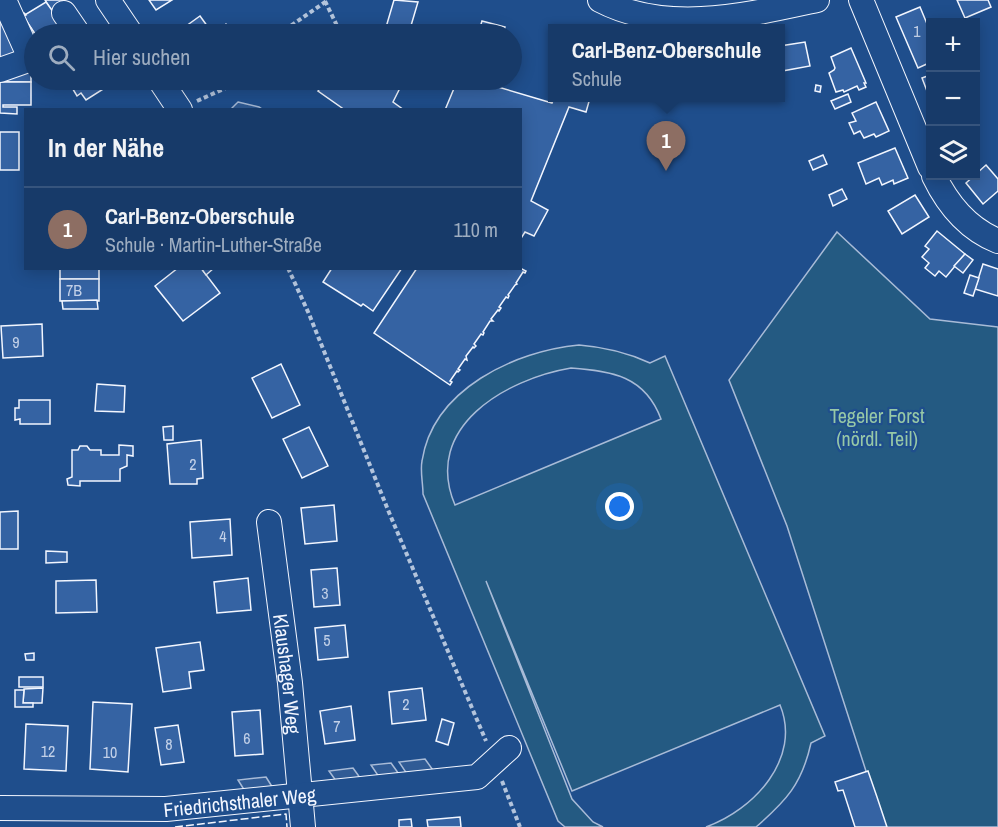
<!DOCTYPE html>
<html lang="de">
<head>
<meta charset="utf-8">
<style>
	:root { --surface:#173a69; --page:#20416f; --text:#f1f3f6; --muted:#9eadc0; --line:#36547d; --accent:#ea580c }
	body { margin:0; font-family:"Archivo Narrow",sans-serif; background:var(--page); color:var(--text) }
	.controls { position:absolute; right:18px; top:18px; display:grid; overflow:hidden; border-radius:0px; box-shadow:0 3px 15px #0003 }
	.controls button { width:54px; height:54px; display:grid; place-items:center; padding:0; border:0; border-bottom:2px solid var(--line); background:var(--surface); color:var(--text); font:30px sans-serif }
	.you { position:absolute; left:620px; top:507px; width:21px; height:21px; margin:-15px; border:4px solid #fff; border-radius:50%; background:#1a73e8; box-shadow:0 0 0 9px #1a73e833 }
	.badge { display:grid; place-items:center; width:39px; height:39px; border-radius:50%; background:var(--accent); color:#fff; font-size:20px; font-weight:700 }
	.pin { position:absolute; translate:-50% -50px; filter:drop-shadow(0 2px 3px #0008) }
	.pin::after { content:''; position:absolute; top:32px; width:21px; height:18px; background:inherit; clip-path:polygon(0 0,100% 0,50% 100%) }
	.popup { position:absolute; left:548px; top:24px; width:237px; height:78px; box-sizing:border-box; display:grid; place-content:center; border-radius:0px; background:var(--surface); filter:drop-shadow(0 2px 4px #0005); font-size:20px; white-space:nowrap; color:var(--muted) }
	.popup b { font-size:22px; color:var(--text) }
	.popup::after { content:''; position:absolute; left:50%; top:100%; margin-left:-12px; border:12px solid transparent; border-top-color:var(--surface) }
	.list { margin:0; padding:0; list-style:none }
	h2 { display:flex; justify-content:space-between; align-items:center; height:78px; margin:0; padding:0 24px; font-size:26px }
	h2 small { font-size:20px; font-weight:400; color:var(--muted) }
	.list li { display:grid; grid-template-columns:39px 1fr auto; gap:18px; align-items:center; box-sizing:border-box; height:84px; padding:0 24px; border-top:2px solid var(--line) }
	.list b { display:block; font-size:22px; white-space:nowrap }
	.list p { margin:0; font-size:20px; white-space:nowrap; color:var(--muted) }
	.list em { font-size:20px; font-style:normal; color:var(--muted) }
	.icon { flex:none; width:33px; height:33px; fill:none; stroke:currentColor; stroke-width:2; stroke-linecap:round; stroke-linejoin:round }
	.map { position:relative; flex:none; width:998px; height:827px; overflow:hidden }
	.search { position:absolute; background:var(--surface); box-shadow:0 3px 15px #0003; left:24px; top:24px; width:498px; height:66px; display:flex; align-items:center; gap:15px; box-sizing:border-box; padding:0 21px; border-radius:33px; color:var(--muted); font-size:22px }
	.panel { position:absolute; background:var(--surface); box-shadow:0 3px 15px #0003; left:24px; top:108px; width:498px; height:162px; border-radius:0px }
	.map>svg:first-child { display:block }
</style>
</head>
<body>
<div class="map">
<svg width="998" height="827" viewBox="0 0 998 827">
	<rect width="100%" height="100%" fill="#1f4e8c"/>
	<g fill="#245a82" stroke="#a8bbd7" stroke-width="1.5" fill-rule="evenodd">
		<polygon points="837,232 930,319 998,327 998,827 884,827 787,526 729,380"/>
		<path d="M 579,345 C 605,347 626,352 650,363 L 665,356 L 825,736 L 811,743 C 802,784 786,801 756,827 L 706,827 C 754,810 802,758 780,705 L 572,791 L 486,581 L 572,799 L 593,822 L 603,827 L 565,827 L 558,821 L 423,494 C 423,483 420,471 422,461 C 433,389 515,351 579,345 ZM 571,368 C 612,371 645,376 661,419 L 455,505 C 422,427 506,379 571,368 Z"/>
	</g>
	<g fill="#305b95" stroke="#a8bbd7" stroke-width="1.5">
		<polygon points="238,102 259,107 262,109 231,109"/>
		<polygon points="425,759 435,773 409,777 399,762"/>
		<polygon points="391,763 401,777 381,780 371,765"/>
		<polygon points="353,768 363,782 339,785 329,771"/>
		<polygon points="266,777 276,793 248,796 238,780"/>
	</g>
	<g fill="#3563a3" stroke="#f2f6ff" stroke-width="1.5">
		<polygon points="45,0 64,0 70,9 56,18"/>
		<polygon points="149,0 172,0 156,10"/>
		<polygon points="394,0 418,2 410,29 420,33 420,34 384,34"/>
		<polygon points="957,0 988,0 991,7 965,18"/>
		<polygon points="46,2 67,31 62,34 35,34 23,16"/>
		<polygon points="920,7 930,31 930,58 928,59 929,63 918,68 896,17"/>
		<polygon points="24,13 26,15 23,16 35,34 31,60 31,82 0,82 0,15 6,25"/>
		<polygon points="200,16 213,34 175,34"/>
		<polygon points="482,21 505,27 503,34 478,34"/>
		<polygon points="226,24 238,33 237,34 219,34"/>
		<polygon points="805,42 810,66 782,71 780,46"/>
		<polygon points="851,48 866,83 864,83 866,87 859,90 857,86 844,92 843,90 836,92 829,73 834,70 835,68 831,57"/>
		<polygon points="930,75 930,99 922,78"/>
		<polygon points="67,80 82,80 71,86"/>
		<polygon points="82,80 104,80 108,86 86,100 81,93 77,96 71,86"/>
		<polygon points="326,80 404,80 393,102 404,110 345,110 318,91"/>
		<polygon points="433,80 500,80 498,87 552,103 554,98 590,98 586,112 569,107 531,201 548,210 534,236 525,232 520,240 520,110 445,110 455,86"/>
		<polygon points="0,82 31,82 31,105 3,105 3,107 17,107 17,114 0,113"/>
		<polygon points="816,85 821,86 820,92 815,91"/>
		<polygon points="848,94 851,102 835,109 831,101"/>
		<polygon points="876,102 889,131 876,137 874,134 864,138 860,131 854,134 849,123 856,121 852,113"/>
		<rect x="0" y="132" width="19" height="38"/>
		<polygon points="895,148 908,178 894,184 893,180 882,185 879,178 866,184 858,163"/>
		<polygon points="823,155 827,164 813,170 809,161"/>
		<polygon points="986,165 998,179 998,191 983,204 966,183"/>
		<polygon points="842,189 847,199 833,206 829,195"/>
		<polygon points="915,195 929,217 902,234 888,211"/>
		<polygon points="937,231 965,254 946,277 939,271 935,276 925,268 929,263 922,257 929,249 925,246"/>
		<polygon points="965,254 973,260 963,273 954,266"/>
		<polygon points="983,264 998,269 998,296 975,289"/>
		<rect x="60" y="268" width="39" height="11"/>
		<polygon points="178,268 201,268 220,293 183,321 155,286"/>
		<polygon points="201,268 214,268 206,275"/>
		<polygon points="332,268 402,268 373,311 363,304 361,306 323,282"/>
		<polygon points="417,268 520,268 526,271 525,273 523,272 516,283 517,284 515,285 508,295 509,296 508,298 506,297 499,307 501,308 499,311 498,310 491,319 493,321 490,321 483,332 484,333 483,335 481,334 474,344 476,346 474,348 473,347 466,356 467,360 465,359 458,369 460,370 458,372 457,371 450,381 452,382 450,385 374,333"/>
		<polygon points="970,275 979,278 973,296 964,293"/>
		<rect x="60" y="279" width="39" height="22"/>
		<polygon points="97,300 98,309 63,309 62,301"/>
		<polygon points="42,324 43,356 3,358 1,326"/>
		<polygon points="281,364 300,405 272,418 252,378"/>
		<polygon points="97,384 125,386 124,412 95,411"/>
		<polygon points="19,400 50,400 50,424 20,424 20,419 15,420 15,408 19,408"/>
		<polygon points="173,426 173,440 164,440 163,427"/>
		<polygon points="309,427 328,466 302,478 283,439"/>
		<polygon points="201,440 203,478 197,479 197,484 170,484 167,444"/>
		<polygon points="119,445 133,446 133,456 127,455 127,466 120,469 120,481 80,481 80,486 68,485 67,479 72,477 72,450 78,450 80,446 87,446 90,450 101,450 101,455 119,455"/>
		<polygon points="334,505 337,541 305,544 301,508"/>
		<polygon points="18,511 18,549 0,549 0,512"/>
		<polygon points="230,519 232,555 192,558 190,522"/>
		<polygon points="46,551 67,552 67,562 46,563"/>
		<polygon points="337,568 340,605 314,607 311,570"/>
		<polygon points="248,578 251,610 217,613 214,582"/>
		<polygon points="96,580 97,612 56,613 56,581"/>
		<polygon points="345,625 348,657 318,660 315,628"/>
		<polygon points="200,642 204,670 189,672 191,688 163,692 156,648"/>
		<polygon points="34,653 34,660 26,660 25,654"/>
		<rect x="19" y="677" width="24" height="10"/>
		<polygon points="43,688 42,703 23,703 24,689"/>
		<polygon points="422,688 426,720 392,724 389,692"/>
		<polygon points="15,690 24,690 23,703 33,703 33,707 15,707"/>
		<polygon points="93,702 132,704 128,772 90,769"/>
		<polygon points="351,706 355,740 325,744 320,711"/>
		<polygon points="260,710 263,754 235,756 232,712"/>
		<polygon points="442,719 454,723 448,745 436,741"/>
		<polygon points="26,724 68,726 66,771 24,769"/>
		<polygon points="178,725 184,762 161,765 155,728"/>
		<polygon points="868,771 877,797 887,827 855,827 843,790 838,791 835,782"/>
		<polygon points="460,817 461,827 428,827 427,820"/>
		<polygon points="411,819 412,827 399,827 399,820"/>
	</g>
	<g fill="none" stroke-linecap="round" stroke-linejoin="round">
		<g stroke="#f2f6ff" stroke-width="26">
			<g id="minor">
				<polyline points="4,0 31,60"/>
				<polyline points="108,0 131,34"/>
				<path d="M 600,0 C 667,35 747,15 817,0"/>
				<polyline points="861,0 930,167"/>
				<polyline points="64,13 77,32 73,34"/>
				<polyline points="0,70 34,58"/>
				<polyline points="160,80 180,110"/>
				<path d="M 934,176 C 948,205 968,229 998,241"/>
				<path id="s1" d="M 269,522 L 290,683 L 303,827"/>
				<path id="s2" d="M 0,808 L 166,809 L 477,777 L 509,748"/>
			</g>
		</g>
		<g stroke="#b3c4dc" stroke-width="4" stroke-dasharray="4.5 3" stroke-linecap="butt">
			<polyline points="325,1 341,34"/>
			<polyline points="279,34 328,0"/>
			<polyline points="197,101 230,86 235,80"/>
			<polyline points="288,268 309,314 388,510 486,741"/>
			<polyline points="502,781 520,827"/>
		</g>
		<use href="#minor" stroke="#1f4e8c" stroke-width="24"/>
		<polyline stroke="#f2f6ff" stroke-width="1.5" stroke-dasharray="8 3" stroke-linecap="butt" points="175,827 286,814 287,827"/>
	</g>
	<g text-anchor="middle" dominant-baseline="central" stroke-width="4.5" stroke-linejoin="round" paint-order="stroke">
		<g font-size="16" fill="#c3d1e8">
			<text x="917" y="31">1</text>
			<text x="74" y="290">7B</text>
			<text x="16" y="342">9</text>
			<text x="193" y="464">2</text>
			<text x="223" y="536">4</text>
			<text x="325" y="593">3</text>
			<text x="327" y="640">5</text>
			<text x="406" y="704">2</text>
			<text x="337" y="726">7</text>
			<text x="247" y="738">6</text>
			<text x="169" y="744">8</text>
			<text x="48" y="751">12</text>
			<text x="110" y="752">10</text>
		</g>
		<g font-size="20" fill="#97c8a6" stroke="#1f4e8c">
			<text x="877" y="415">Tegeler Forst<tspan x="877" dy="23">(nördl. Teil)</tspan></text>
		</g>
		<g font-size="20" fill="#f2f6ff" stroke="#1f4e8c">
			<text stroke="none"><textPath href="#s1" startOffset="153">Klaushager Weg</textPath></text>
			<text stroke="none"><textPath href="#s2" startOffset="240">Friedrichsthaler Weg</textPath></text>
		</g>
	</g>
</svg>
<div class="controls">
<button>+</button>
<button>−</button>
<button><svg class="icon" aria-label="layers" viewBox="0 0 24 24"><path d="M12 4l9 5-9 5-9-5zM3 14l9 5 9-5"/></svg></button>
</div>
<div class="you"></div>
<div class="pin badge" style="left:666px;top:171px;background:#8d6e63">1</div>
<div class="popup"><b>Carl-Benz-Oberschule</b>Schule</div>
<div class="search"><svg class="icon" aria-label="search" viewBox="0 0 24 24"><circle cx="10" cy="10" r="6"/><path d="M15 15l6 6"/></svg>Hier suchen</div>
<section class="panel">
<h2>In der Nähe<small></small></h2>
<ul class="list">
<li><span class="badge" style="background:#8d6e63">1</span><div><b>Carl-Benz-Oberschule</b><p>Schule · Martin-Luther-Straße</p></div><em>110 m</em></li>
</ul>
</section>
</div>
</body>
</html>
